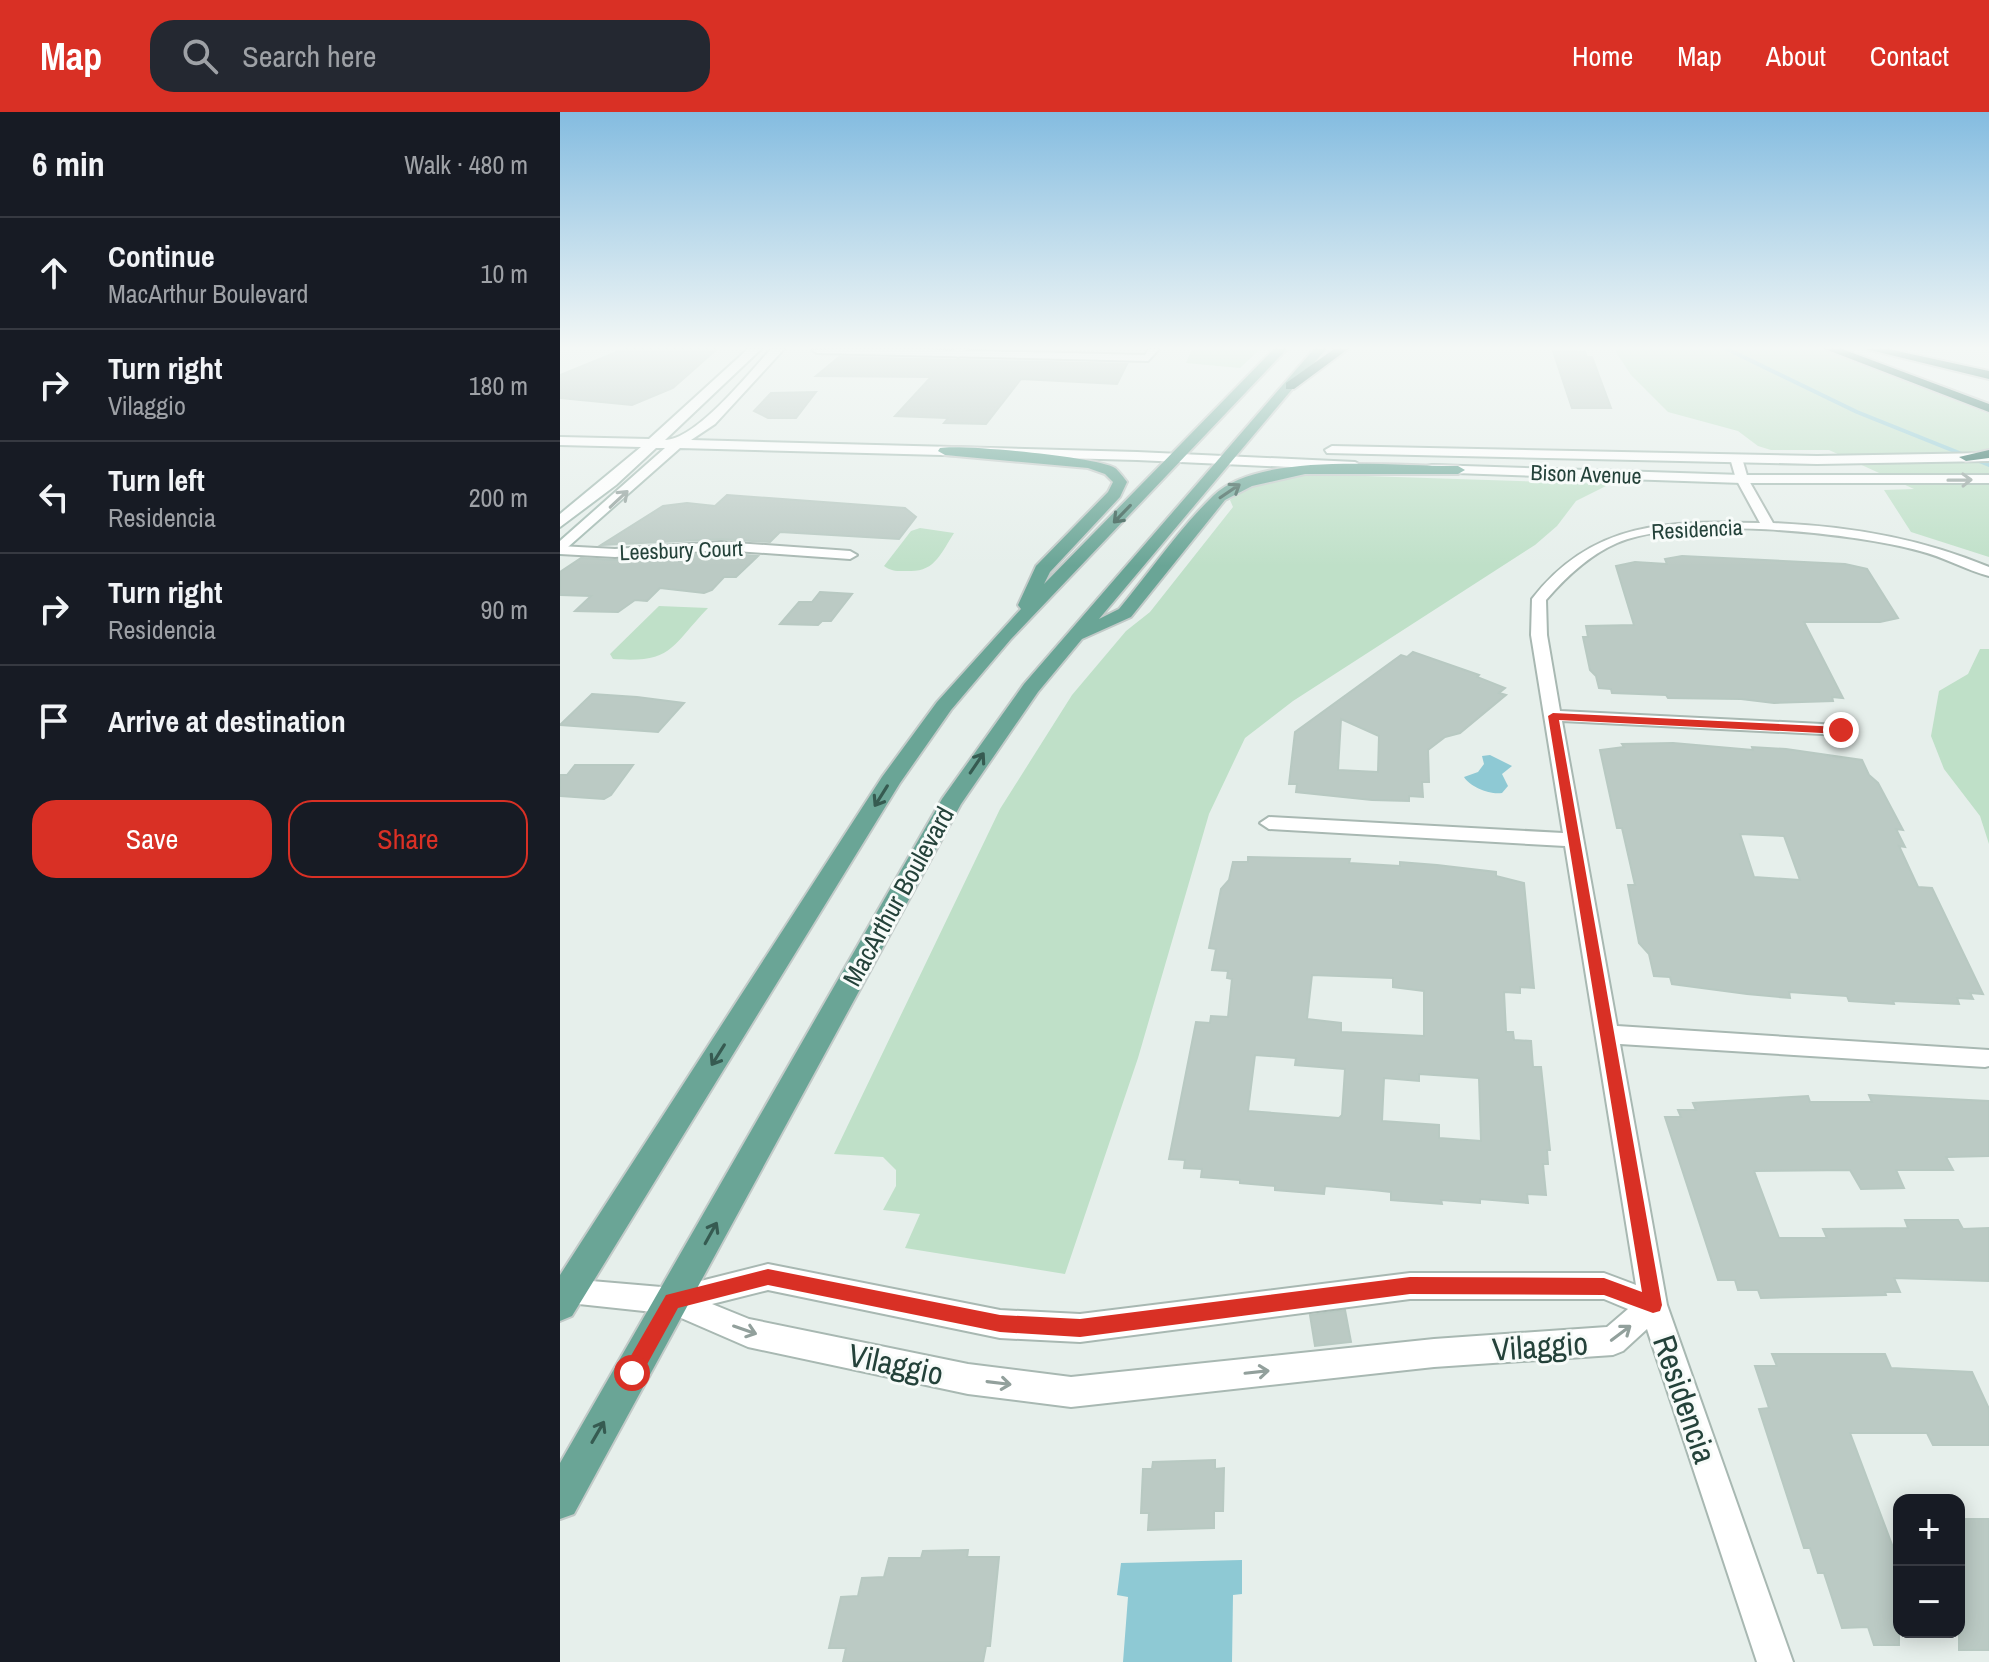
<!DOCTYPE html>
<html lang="en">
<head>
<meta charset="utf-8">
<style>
	:root { --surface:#171b24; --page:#242831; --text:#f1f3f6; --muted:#9ea1a6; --line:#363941; --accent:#d93025 }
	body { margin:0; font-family:"Archivo Narrow",sans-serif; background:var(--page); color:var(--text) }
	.controls { position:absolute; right:24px; bottom:24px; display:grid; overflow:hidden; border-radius:16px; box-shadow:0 4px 20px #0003 }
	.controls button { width:72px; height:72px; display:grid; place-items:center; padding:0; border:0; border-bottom:2px solid var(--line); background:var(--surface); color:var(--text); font:40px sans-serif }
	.stop { position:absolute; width:24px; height:24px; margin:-18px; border:6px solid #d93025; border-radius:50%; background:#fff }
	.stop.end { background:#d93025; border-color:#fff; box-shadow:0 2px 8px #0008 }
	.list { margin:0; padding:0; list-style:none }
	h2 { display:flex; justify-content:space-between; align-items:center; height:104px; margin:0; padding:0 32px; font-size:34px }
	h2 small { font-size:26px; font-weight:400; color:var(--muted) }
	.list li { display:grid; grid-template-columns:52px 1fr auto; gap:24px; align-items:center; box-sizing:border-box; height:112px; padding:0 32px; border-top:2px solid var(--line) }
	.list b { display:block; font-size:30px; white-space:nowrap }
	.list p { margin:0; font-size:26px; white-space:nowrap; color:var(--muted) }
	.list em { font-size:26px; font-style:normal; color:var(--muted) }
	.actions { display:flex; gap:16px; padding:24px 32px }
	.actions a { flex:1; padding:18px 0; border:2px solid var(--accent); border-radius:24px; text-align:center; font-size:28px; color:var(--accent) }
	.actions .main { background:var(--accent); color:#fff }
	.icon { flex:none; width:44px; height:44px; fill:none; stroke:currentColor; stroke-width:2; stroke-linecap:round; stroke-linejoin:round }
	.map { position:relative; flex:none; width:1429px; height:1550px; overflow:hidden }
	header { display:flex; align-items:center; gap:48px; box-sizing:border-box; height:112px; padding:0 40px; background:var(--accent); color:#fff }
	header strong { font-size:38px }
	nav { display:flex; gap:44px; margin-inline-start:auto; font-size:28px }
	.search { width:560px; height:72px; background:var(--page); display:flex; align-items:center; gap:20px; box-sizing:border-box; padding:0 28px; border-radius:24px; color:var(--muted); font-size:30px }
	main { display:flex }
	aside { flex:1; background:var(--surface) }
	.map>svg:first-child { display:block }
</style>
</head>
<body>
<header>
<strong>Map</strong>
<div class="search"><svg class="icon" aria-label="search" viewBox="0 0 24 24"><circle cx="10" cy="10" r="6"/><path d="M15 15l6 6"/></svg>Search here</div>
<nav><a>Home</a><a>Map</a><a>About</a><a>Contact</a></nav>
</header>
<main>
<aside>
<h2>6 min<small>Walk · 480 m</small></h2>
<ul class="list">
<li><svg class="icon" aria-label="ahead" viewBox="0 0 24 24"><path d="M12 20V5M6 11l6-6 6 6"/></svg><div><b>Continue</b><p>MacArthur Boulevard</p></div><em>10 m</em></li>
<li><svg class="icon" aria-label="right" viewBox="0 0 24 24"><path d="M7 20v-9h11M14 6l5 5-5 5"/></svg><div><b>Turn right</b><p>Vilaggio</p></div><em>180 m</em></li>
<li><svg class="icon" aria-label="left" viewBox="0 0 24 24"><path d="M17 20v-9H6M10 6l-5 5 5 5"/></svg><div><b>Turn left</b><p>Residencia</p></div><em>200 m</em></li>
<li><svg class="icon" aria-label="right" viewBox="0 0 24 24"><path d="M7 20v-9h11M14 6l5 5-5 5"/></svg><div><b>Turn right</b><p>Residencia</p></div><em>90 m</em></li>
<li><svg class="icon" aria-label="arrive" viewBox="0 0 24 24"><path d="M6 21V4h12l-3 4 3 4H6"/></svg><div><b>Arrive at destination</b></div></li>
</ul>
<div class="actions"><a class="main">Save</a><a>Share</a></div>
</aside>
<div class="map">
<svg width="1429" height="1550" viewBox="0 0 1429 1550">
	<rect width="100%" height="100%" fill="#e6efeb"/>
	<g fill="#bfe0c8">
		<polygon points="632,237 700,237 680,256 626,251"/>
		<polygon points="1054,237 1263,237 1429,302 1429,445 1351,420 1324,378 1354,377 1269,338 1211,338 1198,334 1178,319 1108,300 1071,263"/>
		<polygon points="745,362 1050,372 1016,389 997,414 975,433 733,589 685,626 649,702 578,946 505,1162 345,1136 360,1102 323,1098 336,1074 336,1058 323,1045 274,1042 440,697 512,583 566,519 590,500 673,395 670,388 692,372"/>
		<path d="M 360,416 L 394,421 C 381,441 375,460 349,459 C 339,459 332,460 324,454 L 351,419 Z"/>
		<path d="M 99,494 L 148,496 C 109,537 112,551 53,547 L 50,542 Z"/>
		<polygon points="1420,537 1429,537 1429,732 1420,704 1384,657 1371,624 1379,579 1408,562"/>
	</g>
	<g fill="#8ec9d4">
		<path d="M 930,643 L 952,654 L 942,662 L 948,674 L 942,681 C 930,683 910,675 904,665 L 918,660 L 924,652 L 922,644 Z"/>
		<polygon points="682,1448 682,1482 673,1483 672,1550 563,1550 568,1485 557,1483 561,1451"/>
	</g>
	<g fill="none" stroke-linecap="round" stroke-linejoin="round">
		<polyline stroke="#8ec9d4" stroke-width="4" points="1167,237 1297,300 1429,353"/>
	</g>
	<g fill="#bbcac4" stroke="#b8c9c2" stroke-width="2" fill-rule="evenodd">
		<polygon points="64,237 157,237 113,276 72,293 0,286 0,263"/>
		<polygon points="993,239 1025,240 1027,245 1032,245 1051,296 1012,296"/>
		<polygon points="279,245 398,248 567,252 557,272 461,267 426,312 384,311 388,306 335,304 371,265 256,264"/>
		<polygon points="256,280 236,306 208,306 194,299 211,281"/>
		<polygon points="167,383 345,396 356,405 339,427 220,420 210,430 161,427 41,433 103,394 127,391 155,394"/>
		<polygon points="161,441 198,444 176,465 164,465 152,478 144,481 100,476 87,489 75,488 58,500 15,499 31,484 0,483 0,460 21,446 55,448"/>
		<polygon points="1122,444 1285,452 1307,457 1338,506 1320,510 1244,510 1283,586 1272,585 1273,589 1214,591 1181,587 1108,586 1106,583 1052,581 1051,577 1039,576 1036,564 1030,558 1023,525 1028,525 1026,514 1074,513 1056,454 1075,450 1107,452 1105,447"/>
		<polygon points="260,480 292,482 271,509 262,509 258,513 220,512 239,490 252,490"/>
		<path d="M 853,540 L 919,563 L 917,565 L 945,576 L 939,581 L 946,583 L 900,621 L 885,625 L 868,638 L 869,670 L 862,670 L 863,685 L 849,684 L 849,689 L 812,688 L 736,680 L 737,672 L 729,672 L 735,620 L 841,543 L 847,545 ZM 781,607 L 819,624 L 818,660 L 778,658 Z"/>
		<polygon points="32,582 77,585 124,591 98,620 0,613"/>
		<path d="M 1113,631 L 1193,638 L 1192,635 L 1226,637 L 1302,648 L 1309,663 L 1318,671 L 1343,718 L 1336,717 L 1345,735 L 1339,734 L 1358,775 L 1372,776 L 1423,882 L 1410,881 L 1413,887 L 1397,886 L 1399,892 L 1333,889 L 1334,892 L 1289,889 L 1287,884 L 1257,882 L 1229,880 L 1230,886 L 1187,882 L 1112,872 L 1110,865 L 1094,864 L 1089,842 L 1079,831 L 1068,773 L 1075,773 L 1062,716 L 1057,716 L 1040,638 L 1064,635 L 1062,632 ZM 1180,722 L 1224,724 L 1240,768 L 1194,765 Z"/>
		<polygon points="15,653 73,653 51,683 44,687 0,684 0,663 7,663"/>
		<path d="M 688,745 L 790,747 L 789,751 L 840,754 L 840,750 L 877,753 L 936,760 L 936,764 L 964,771 L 974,876 L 960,875 L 960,881 L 944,880 L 946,920 L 953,920 L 954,928 L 971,929 L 973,955 L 981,955 L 990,1038 L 987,1038 L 988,1052 L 983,1052 L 986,1083 L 967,1082 L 968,1091 L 920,1087 L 920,1091 L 881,1088 L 882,1092 L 831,1088 L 831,1080 L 813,1078 L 765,1074 L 764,1082 L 715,1078 L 715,1074 L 680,1071 L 680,1068 L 641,1065 L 642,1057 L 624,1056 L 625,1048 L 609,1047 L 636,910 L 650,911 L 651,904 L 668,905 L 672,867 L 667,866 L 668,859 L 652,858 L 656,837 L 649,836 L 661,777 L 669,768 L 673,750 L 688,750 ZM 752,863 L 833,866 L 833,875 L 864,879 L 864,924 L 781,920 L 781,911 L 747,907 ZM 695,943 L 736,946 L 735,953 L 785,957 L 782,1003 L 779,1006 L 688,999 ZM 859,962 L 919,966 L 921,1029 L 879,1026 L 879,1013 L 822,1009 L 824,966 L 859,969 Z"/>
		<polygon points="1309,983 1429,989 1429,1044 1386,1045 1393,1058 1336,1058 1344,1076 1301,1077 1290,1058 1194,1059 1219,1126 1267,1126 1263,1117 1348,1116 1345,1108 1398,1108 1403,1117 1429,1116 1429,1169 1334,1166 1340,1180 1325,1180 1326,1183 1201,1186 1198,1178 1178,1178 1175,1168 1158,1168 1105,1005 1121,1005 1118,998 1136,998 1133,991 1248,984 1250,990 1312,990"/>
		<polygon points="785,1198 791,1230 755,1234 750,1203"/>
		<polygon points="1212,1242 1325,1242 1331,1256 1412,1260 1429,1297 1429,1333 1373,1333 1367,1321 1290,1321 1334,1438 1339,1438 1339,1533 1314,1533 1308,1515 1282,1516 1264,1461 1258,1461 1250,1436 1244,1436 1199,1297 1209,1296 1195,1254 1217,1254"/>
		<polygon points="655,1348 655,1357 664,1356 663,1399 654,1399 654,1416 588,1418 589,1401 581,1401 583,1357 592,1357 593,1350"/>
		<rect x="1399" y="1407" width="30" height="131"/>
		<polygon points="408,1438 407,1445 439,1445 430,1534 426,1534 423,1550 283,1550 286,1536 269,1536 281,1485 298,1484 302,1466 324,1465 329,1446 361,1446 363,1439"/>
	</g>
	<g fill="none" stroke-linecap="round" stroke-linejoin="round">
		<g stroke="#a8b8b2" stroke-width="4">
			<g id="street">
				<polygon points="341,237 585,243 589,237 599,237 588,249 257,241 252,238"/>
				<path d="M 1176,343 L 1182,346 L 1188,367 L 1213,411 C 1288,414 1360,426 1429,455 L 1429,464 C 1406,458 1384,445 1360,439 C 1292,420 1122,403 1057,431 C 1029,443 1006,465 986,488 L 987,523 L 1000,599 L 1281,613 L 1289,618 L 1281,623 L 1002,609 L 1057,914 L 1429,938 L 1429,954 L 1425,955 L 1060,932 L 1107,1193 L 1233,1550 L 1197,1550 L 1087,1217 L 1063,1239 L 1053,1243 L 874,1255 L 511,1295 L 408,1282 L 188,1235 L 112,1202 L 0,1190 L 0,1170 L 8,1167 L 113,1176 L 208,1152 L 440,1198 L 520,1202 L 850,1161 L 1044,1161 L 1076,1173 L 1005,734 L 709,717 L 700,711 L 709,705 L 1003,721 L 971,523 L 972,487 C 1033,408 1109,409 1200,411 L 1176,367 L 1170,346 ZM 208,1178 L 440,1226 L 520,1230 L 850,1187 L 1044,1187 L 1068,1197 L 1047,1215 L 874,1227 L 511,1265 L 408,1252 L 189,1207 L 152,1192 Z"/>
				<polygon points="161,430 290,439 297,443 290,447 161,438 55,445 0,442 0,434 55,437"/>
			</g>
		</g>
		<g stroke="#a4bbb3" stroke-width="4">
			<g id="secondary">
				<path d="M 188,237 L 201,237 L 105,328 C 136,328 190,260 211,237 L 224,237 L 155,312 L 131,328 L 577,340 L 795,350 L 802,354 L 795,358 L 577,348 L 120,336 L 0,442 L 0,429 L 105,336 L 96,336 L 56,373 L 0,415 L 0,402 L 81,335 L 0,333 L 0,325 L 89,327 Z"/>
				<polygon points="395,237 407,237 398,245 392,242"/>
				<polygon points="772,334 1257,344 1429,341 1429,349 1257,352 767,341 765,338"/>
				<polygon points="872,353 1182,363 1429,363 1429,371 1182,371 867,360 867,354"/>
			</g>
		</g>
		<g stroke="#c2cac8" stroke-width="4">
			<g id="primary">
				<path d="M 714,237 L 727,237 L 451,527 L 391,598 L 340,671 L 12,1204 L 0,1209 L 0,1163 L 322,665 L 377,590 L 461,497 L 458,493 L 476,454 L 548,380 L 553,370 L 545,362 L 528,356 L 385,343 L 378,339 L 380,336 C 402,332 537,345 555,356 C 559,359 564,366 567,370 L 560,385 L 490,460 L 484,472 Z"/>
				<path d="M 754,237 L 766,237 L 539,507 L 559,497 C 590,460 618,418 653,384 C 700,338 836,355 898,354 L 905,358 L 898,362 L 745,362 L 692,374 L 665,388 L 571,505 L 522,527 L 478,580 L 401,692 L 14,1402 L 0,1407 L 0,1351 L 382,687 L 464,572 Z"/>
			</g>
		</g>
		<g stroke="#c2cac8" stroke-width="4">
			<g id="highway">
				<polygon points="774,237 788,237 734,277 726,277 726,271"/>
				<polygon points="1265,237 1282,237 1429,292 1429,300"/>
				<polygon points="1306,237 1328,237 1429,259 1429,267"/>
				<polygon points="1429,338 1429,346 1406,349 1399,345"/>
			</g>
		</g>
		<use href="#street" fill="#fff" fill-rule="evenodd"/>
		<use href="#secondary" fill="#fff" fill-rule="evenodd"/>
		<use href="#primary" fill="#6aa596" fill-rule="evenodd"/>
		<use href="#highway" fill="#2f6f62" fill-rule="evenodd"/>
	</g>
	<defs><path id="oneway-shaft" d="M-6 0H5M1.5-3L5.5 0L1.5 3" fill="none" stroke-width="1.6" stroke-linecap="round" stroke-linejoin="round" transform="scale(2)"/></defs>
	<g stroke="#92a09c">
		<use href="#oneway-shaft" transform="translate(1400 368) rotate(-1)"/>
		<use href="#oneway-shaft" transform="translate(59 387) rotate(-43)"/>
		<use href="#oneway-shaft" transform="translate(185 1218) rotate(19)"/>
		<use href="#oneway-shaft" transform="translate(1061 1221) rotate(-37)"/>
		<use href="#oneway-shaft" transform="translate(697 1260) rotate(-6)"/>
		<use href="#oneway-shaft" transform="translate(439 1271) rotate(7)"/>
	</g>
	<g stroke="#365b51">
		<use href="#oneway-shaft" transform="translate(670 379) rotate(-34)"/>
		<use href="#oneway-shaft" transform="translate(562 402) rotate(134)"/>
		<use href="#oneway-shaft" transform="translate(417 651) rotate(-56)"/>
		<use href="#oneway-shaft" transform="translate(321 684) rotate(122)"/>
		<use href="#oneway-shaft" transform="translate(158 943) rotate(122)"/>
		<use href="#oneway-shaft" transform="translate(151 1121) rotate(-61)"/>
		<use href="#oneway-shaft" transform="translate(38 1320) rotate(-60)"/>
	</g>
	<linearGradient id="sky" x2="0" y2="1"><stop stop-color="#84bce0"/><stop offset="0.52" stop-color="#f4f8f6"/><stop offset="1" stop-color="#f4f8f6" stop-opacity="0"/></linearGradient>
	<rect width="1429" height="454" fill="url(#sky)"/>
	<polygon fill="#d93025" points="993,601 1281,615 1287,618 1281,622 999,608 1102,1193 1100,1199 1093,1201 1044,1183 850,1182 520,1225 440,1220 208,1173 118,1196 79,1267 65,1267 62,1261 65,1254 106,1183 208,1157 440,1203 520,1207 850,1165 1044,1166 1082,1180 988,604"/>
	<g text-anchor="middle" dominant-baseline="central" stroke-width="6" stroke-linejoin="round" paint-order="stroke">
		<g font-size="22" fill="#24423a" stroke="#f7fbf9">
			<text transform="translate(1026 362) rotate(2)">Bison Avenue</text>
			<text transform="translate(1137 417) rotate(-3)">Residencia</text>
			<text transform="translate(121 438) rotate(-2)">Leesbury Court</text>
		</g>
		<g font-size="26" fill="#24423a" stroke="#f7fbf9">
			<text transform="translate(338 784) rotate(-61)">MacArthur Boulevard</text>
		</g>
		<g font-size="32" fill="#24423a" stroke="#f7fbf9">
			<text transform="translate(980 1234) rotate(-4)">Vilaggio</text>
			<text transform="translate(336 1252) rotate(12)">Vilaggio</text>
			<text transform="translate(1125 1287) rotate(71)">Residencia</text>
		</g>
	</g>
</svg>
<div class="controls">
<button>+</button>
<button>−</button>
</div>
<div class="stop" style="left:72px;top:1261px"></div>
<div class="stop end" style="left:1281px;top:618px"></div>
</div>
</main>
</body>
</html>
